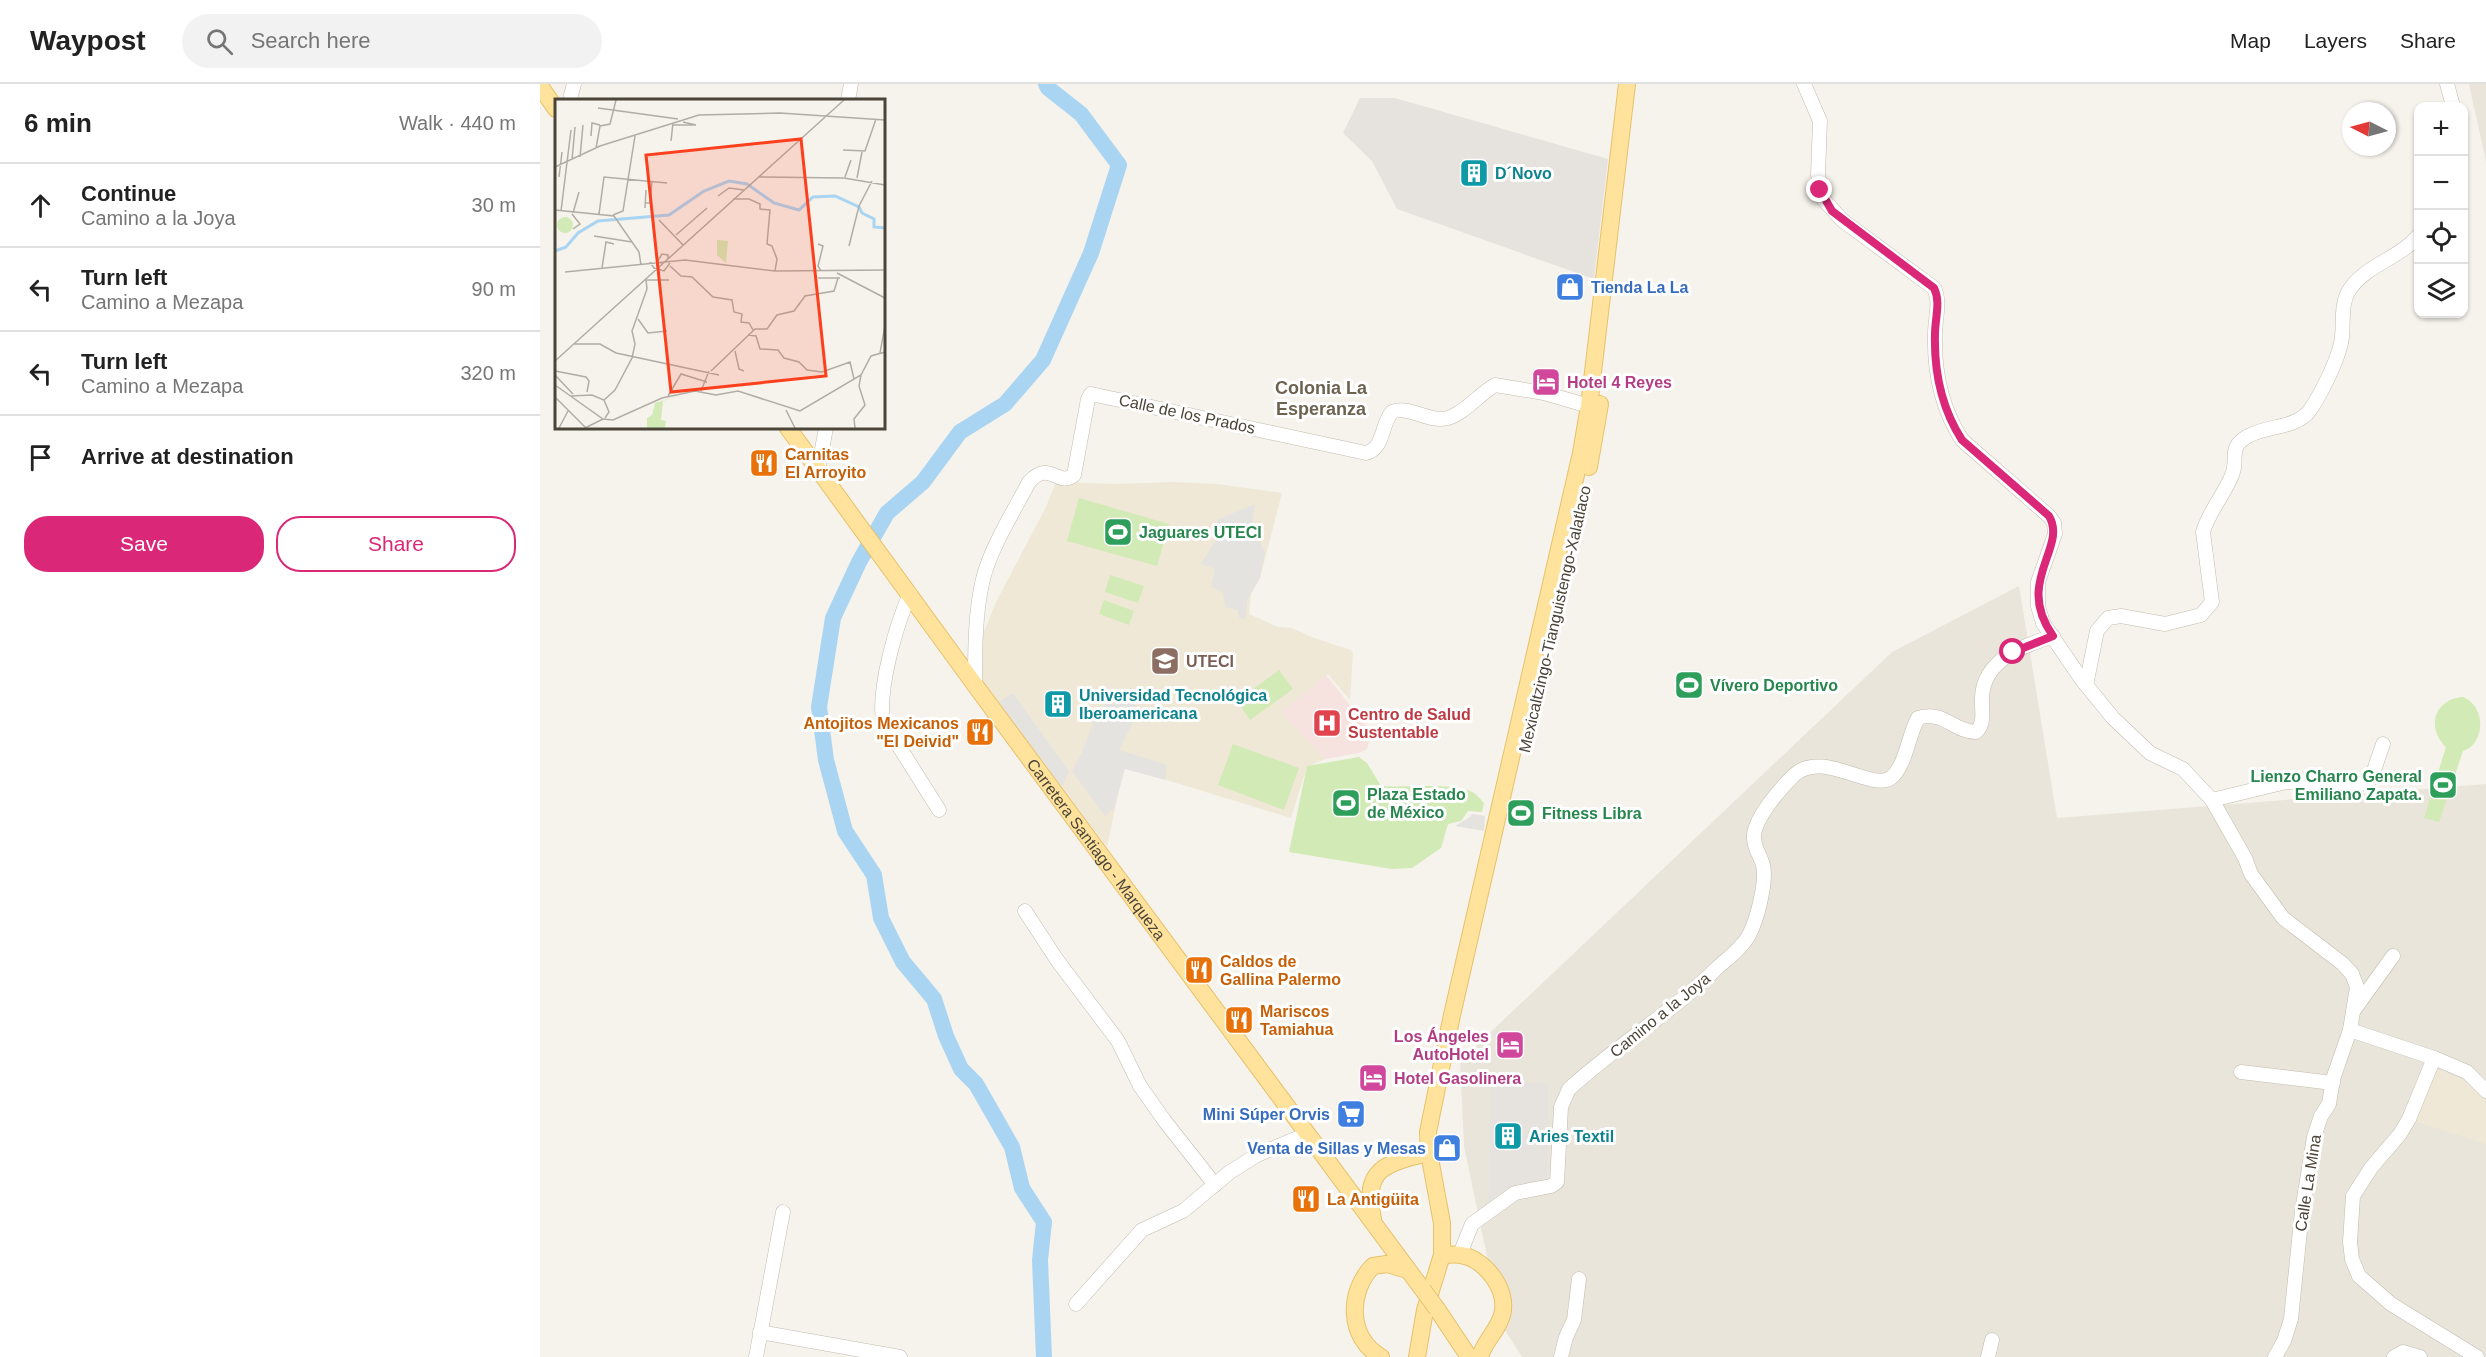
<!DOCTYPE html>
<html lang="en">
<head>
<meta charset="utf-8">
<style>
	:root { --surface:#fff; --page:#f2f2f2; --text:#222; --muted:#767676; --line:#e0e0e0; --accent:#db2777 }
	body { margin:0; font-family:Helvetica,sans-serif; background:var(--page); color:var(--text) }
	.controls { position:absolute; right:18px; top:18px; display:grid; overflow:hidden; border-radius:12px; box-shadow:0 2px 4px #0004 }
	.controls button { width:54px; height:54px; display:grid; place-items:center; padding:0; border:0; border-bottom:2px solid var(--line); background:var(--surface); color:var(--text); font:30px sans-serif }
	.compass { position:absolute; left:1802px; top:18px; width:54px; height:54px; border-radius:50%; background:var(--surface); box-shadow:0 2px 4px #0004; rotate:276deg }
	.stop { position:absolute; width:18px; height:18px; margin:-14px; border:4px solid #db2777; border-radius:50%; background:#fff }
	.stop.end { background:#db2777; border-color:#fff; box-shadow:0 2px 6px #0008 }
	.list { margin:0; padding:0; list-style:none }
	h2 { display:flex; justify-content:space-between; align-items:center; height:78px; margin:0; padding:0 24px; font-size:26px }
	h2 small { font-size:20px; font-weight:400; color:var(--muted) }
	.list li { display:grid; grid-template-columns:39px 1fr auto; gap:18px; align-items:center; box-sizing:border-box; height:84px; padding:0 24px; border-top:2px solid var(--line) }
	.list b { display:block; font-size:22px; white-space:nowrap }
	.list p { margin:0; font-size:20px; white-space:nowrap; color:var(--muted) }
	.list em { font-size:20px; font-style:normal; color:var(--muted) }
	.actions { display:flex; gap:12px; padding:18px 24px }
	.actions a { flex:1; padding:14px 0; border:2px solid var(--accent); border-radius:24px; text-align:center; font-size:21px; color:var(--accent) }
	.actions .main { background:var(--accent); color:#fff }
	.icon { flex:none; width:33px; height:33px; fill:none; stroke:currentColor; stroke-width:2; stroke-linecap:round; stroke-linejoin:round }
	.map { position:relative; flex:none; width:1946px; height:1273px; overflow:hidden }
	header { display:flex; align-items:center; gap:36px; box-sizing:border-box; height:84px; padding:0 30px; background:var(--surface); border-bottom:2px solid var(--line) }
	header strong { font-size:28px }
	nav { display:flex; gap:33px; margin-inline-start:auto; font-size:21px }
	.search { width:420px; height:54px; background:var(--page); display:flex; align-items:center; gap:15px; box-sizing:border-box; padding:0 21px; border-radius:33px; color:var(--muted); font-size:22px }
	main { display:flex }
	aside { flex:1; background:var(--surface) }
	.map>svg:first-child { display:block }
</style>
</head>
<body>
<header>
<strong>Waypost</strong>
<div class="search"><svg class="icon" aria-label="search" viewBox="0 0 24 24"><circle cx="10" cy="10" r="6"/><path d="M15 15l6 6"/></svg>Search here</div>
<nav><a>Map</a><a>Layers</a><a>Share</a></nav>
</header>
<main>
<aside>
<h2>6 min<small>Walk · 440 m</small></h2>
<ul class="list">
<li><svg class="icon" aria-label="ahead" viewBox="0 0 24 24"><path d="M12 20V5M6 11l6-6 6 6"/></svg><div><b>Continue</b><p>Camino a la Joya</p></div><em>30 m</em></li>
<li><svg class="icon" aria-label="left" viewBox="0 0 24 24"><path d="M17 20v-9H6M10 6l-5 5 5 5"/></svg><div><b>Turn left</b><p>Camino a Mezapa</p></div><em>90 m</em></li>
<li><svg class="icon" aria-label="left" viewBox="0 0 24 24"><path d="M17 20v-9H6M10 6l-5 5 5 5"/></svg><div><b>Turn left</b><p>Camino a Mezapa</p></div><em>320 m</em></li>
<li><svg class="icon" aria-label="arrive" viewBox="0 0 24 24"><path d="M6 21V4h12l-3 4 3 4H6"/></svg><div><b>Arrive at destination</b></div></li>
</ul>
<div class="actions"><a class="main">Save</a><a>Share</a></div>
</aside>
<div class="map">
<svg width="1946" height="1273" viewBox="0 0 1946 1273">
	<rect width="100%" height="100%" fill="#f6f3ec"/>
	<g fill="#eae5da">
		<polygon points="1929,0 1946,0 1946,78"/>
		<polygon points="1479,502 1517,734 1946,700 1946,1273 982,1273 961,1240 924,1062 920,977 1352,568"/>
	</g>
	<g fill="#e6e2dd">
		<polygon points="820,14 855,14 1068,75 1054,195 857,125 832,77 803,49"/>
		<polygon points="950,998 1008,999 1008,1054 1007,1093 986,1101 967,1104 949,1118"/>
	</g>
	<g fill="#efe8d6">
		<polygon points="516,398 575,400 633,398 677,400 742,409 720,494 711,510 709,530 738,543 752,544 774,554 811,566 813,570 810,616 788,590 742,628 785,675 767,683 751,734 584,683 567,763 445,601 435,570 456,518 506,423"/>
		<polygon points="1891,982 1936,1002 1943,1010 1946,1022 1946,1060 1869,1035"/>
	</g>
	<polygon fill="#f6e3e0" points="786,591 832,649 827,665 819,669 785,675 741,628"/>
	<g fill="#d2eab5">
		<polygon points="539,414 629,440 617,482 527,457"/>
		<polygon points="570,491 604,502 598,519 565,508"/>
		<polygon points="564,516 594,527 589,541 559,530"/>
		<polygon points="739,586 753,605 710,636 697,617"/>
		<path d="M 1923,613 C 1946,622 1946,659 1923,667 L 1899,738 L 1884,734 L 1906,663 C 1886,644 1894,615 1923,613 Z"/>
		<polygon points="693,660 759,684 744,726 678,701"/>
		<path d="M 819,673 L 827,679 L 841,702 C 864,704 917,698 934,709 C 938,712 941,716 944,719 L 942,728 L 928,727 L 921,737 L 908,740 L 901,764 L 872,784 L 852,785 L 749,768 L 767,682 Z"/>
	</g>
	<g fill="#e5e3e0">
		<polygon points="715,420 712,444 725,468 720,494 707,516 706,535 699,534 698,526 685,523 683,509 671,503 675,485 661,480 680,449 677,436"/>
		<polygon points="586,608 599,627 579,666 627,681 625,696 585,685 574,724 565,732 532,687 542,668 555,634 569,614"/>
		<polygon points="473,609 529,687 522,703 458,618"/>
		<polygon points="932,730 945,732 944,747 915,742 930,733"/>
	</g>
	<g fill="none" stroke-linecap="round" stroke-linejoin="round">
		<polyline stroke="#a9d4f2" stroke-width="16" points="504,1273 500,1176 504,1138 482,1104 472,1063 436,1000 421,985 406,952 394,915 363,878 341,834 334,791 305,747 286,676 279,623 293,534 319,478 347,429 383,398 420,348 465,320 503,276 551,169 579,81 541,30 508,4 506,0"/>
		<g stroke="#c2bbae" stroke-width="15">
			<g id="minor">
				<path d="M 1264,0 L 1280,37 L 1278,91 L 1284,116 L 1302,136 L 1394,204 C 1401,218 1395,234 1395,250 C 1394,287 1402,325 1422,356 L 1509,432 L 1514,439 L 1515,450 L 1498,498 L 1498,522 L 1503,539 L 1542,596 L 1573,634 L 1610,669 L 1643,685 L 1672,716 L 1705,774 L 1711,790 L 1743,834 L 1803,880 L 1812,890 L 1817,903 L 1810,946 L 1793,995 L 1789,1020 L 1781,1032 L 1774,1053 L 1762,1127 L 1751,1235 L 1744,1257 L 1735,1273"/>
				<polyline points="1907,0 1913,22"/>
				<polyline points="32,16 31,11 34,0"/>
				<polyline points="308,16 311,0"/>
				<polyline points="278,386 286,344"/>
				<path d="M 370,510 C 356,541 338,604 343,637 L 399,726"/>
				<path d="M 435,601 C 435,567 435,528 443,495 C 451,463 474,427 489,398 C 510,375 517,404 534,391 L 548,315 L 551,310 L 826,369 C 844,365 841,340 852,328 C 870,321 888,339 908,334 C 925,329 939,310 955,301 L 1004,309 L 1049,322"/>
				<path d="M 1546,601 L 1557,547 L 1568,534 L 1581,532 L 1625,540 L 1661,531 L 1672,518 L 1663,448 C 1669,427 1684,411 1692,391 C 1699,374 1687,364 1708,352 C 1728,341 1756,345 1770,326 C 1781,310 1797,278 1801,259 C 1805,242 1799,221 1810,205 C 1826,181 1860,174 1878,152"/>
				<polyline points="1672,716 1746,698 1815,703 1831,695 1843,660"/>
				<polyline points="485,827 517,876 578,957 600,1002 624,1036 675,1101"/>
				<polyline points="1814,926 1853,872"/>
				<polyline points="1810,946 1894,974 1927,988 1946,1007"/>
				<polyline points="1894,974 1869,1035 1860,1050 1831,1084 1813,1112 1810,1158 1812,1175 1819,1192 1851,1220 1937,1273"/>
				<polyline points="1701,988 1793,999"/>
				<path d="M 920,1170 L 932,1140 L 975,1109 L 1011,1102 L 1017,1098 L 1021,1023 L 1029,1005 C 1076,962 1131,929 1177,884 C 1188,874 1202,864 1209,851 C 1217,836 1227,798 1223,781 C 1220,771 1213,762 1214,751 C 1216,732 1241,704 1254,691 C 1283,664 1336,711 1353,692 C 1367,677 1368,652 1378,634 C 1404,626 1414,648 1436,648 C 1446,639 1441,625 1442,613 C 1444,575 1483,562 1513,552"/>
				<polyline points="536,1220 602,1146 643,1127 690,1088 717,1071 767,1050"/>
				<polyline points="220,1248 360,1273"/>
				<polyline points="216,1273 243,1128"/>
				<polyline points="1021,1273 1026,1253 1034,1236 1039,1195"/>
				<polyline points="1448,1273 1452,1256"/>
				<polyline points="1854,1273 1863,1268 1880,1273"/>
			</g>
		</g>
		<g stroke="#e6c16a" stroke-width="18">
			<g id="major">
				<polyline points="0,2 16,25"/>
				<path id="s1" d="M 248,344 L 435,601 L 883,1206"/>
				<polyline points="1049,383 1060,320"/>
				<path d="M 833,1135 C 822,1084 846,1079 889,1069"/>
				<path d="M 902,1171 C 908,1171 915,1170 921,1171 C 945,1175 969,1206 962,1231 C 958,1247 944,1257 940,1273"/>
				<polyline points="897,1225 929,1273"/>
				<path d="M 841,1273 C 808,1254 807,1208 833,1182 L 847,1180 L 867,1186"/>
				<polyline points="877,1273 885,1226 902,1171 902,1139 889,1069 888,1048 912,931 1041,369 1049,322 1087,0"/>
			</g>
		</g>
		<use href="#minor" stroke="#fff" stroke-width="14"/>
		<use href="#major" stroke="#ffe39c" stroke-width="16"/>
		<g stroke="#e6c16a" stroke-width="18" stroke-linecap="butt">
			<polyline id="major-bridge" points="883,1206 897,1225"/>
		</g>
		<use href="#major-bridge" stroke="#ffe39c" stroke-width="16"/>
	</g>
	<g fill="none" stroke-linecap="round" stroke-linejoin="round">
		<path stroke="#db2777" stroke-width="8" d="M 1280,106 L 1292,127 L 1394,204 C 1401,218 1395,234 1395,250 C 1394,287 1402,325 1422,356 L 1509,432 C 1528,464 1474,497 1513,552 L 1473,568"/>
	</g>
	<defs>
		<g id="building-square" transform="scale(1.5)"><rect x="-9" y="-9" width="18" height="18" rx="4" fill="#0f9aa8" stroke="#fff"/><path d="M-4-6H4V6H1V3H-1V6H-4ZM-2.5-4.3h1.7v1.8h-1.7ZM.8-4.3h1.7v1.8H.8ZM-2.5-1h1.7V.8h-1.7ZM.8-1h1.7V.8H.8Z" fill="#fff"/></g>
		<g id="shop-square" transform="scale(1.5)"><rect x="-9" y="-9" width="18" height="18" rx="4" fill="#3f7fe0" stroke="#fff"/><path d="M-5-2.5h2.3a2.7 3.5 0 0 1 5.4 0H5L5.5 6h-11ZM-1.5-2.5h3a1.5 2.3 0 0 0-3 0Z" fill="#fff"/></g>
		<g id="hotel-square" transform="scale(1.5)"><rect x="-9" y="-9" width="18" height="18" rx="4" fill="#d1479c" stroke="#fff"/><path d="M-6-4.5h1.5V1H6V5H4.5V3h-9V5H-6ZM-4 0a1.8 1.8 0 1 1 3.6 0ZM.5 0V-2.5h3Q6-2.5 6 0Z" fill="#fff"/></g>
		<g id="restaurant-square" transform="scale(1.5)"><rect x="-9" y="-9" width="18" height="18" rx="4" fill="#e8710a" stroke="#fff"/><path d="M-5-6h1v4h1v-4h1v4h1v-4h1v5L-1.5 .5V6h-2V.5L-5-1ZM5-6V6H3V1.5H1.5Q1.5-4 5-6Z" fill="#fff"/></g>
		<g id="stadium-square" transform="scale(1.5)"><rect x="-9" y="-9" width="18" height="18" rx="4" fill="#2e9e5b" stroke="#fff"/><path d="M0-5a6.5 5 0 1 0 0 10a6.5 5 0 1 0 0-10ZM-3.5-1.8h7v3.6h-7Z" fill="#fff"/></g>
		<g id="school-square" transform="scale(1.5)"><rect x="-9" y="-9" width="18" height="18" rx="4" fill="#8d6e63" stroke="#fff"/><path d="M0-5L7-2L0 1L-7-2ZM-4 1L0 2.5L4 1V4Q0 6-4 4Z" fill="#fff"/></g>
		<g id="hospital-square" transform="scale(1.5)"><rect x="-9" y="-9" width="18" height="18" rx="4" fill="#e0444e" stroke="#fff"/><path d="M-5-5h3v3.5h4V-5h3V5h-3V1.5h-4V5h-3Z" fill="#fff"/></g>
		<g id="supermarket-square" transform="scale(1.5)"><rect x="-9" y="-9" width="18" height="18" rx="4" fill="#3f7fe0" stroke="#fff"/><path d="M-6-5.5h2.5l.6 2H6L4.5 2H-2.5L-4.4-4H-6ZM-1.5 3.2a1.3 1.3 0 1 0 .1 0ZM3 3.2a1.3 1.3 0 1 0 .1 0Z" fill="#fff"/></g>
	</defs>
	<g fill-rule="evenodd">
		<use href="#building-square" x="934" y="89"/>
		<use href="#shop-square" x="1030" y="203"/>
		<use href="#hotel-square" x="1006" y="298"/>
		<use href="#restaurant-square" x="224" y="379"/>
		<use href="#stadium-square" x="578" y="448"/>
		<use href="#school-square" x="625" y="577"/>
		<use href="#stadium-square" x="1149" y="601"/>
		<use href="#building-square" x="518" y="620"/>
		<use href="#hospital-square" x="787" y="639"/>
		<use href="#restaurant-square" x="440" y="648"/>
		<use href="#stadium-square" x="1903" y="701"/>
		<use href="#stadium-square" x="806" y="719"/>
		<use href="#stadium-square" x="981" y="729"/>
		<use href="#restaurant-square" x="659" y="886"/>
		<use href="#restaurant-square" x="699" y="936"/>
		<use href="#hotel-square" x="970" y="961"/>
		<use href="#hotel-square" x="833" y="994"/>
		<use href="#supermarket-square" x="811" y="1030"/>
		<use href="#building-square" x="968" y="1052"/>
		<use href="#shop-square" x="907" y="1064"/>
		<use href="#restaurant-square" x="766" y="1115"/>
	</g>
	<g text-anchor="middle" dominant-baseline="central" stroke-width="6" stroke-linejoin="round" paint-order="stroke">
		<g font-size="16" font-weight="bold" fill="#0d838f" stroke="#fff" text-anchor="start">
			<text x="955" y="89">D´Novo</text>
			<text x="539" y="611">Universidad Tecnológica<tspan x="539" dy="18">Iberoamericana</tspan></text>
			<text x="989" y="1052">Aries Textil</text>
		</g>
		<g font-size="16" font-weight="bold" fill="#366cbe" stroke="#fff" text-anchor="end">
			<text x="1051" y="203" text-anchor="start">Tienda La La</text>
			<text x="790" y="1030">Mini Súper Orvis</text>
			<text x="886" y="1064">Venta de Sillas y Mesas</text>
		</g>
		<g font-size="16" font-weight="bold" fill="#b23c85" stroke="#fff" text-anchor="start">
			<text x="1027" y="298">Hotel 4 Reyes</text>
			<text x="949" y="952" text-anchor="end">Los Ángeles<tspan x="949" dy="18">AutoHotel</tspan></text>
			<text x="854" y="994">Hotel Gasolinera</text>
		</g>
		<g font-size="16" fill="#4b4439" stroke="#fff">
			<text transform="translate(647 330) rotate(12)">Calle de los Prados</text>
			<text transform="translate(1015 535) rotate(-77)">Mexicaltzingo-Tianguistengo-Xalatlaco</text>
			<text stroke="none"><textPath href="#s1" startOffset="522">Carretera Santiago - Marqueza</textPath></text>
			<text transform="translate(1120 931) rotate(-39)">Camino a la Joya</text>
			<text transform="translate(1768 1099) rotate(-81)">Calle La Mina</text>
		</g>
		<g font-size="16" font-weight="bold" fill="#c56008" stroke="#fff" text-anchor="start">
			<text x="245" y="370">Carnitas<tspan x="245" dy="18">El Arroyito</tspan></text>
			<text x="419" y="639" text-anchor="end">Antojitos Mexicanos<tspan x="419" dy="18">"El Deivid"</tspan></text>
			<text x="680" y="877">Caldos de<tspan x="680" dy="18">Gallina Palermo</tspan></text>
			<text x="720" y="927">Mariscos<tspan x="720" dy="18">Tamiahua</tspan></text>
			<text x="787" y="1115">La Antigüita</text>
		</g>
		<g font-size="16" font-weight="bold" fill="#27864d" stroke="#fff" text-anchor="start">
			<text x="599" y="448">Jaguares UTECI</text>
			<text x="1170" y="601">Vívero Deportivo</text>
			<text x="1882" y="692" text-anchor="end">Lienzo Charro General<tspan x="1882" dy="18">Emiliano Zapata.</tspan></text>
			<text x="827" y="710">Plaza Estado<tspan x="827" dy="18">de México</tspan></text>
			<text x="1002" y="729">Fitness Libra</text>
		</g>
		<g font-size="16" font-weight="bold" fill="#785e54" stroke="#fff" text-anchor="start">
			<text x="646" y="577">UTECI</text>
		</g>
		<g font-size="16" font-weight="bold" fill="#be3a42" stroke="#fff" text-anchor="start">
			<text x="808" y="630">Centro de Salud<tspan x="808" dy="18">Sustentable</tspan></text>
		</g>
		<g font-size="18" font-weight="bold" fill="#6e6250" stroke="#fff">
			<text x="781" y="304">Colonia La<tspan x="781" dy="21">Esperanza</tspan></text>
		</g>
	</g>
	<g transform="translate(15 15)">
		<rect width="330" height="330" fill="#f6f3ec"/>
		<path d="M2 126a8 8 0 1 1 16 0a8 8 0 1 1-16 0ZM 162,141 L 173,142 L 171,164 L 162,156 ZM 132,294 L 108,302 L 106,321 L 111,322 L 110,329 L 92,329 L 92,319 L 97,316 L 100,304 Z" fill="#d2eab5"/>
		<path fill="none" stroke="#a9d4f2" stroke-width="3" d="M 0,152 L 11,148 L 23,134 L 43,122 L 114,116 L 149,92 L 174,82 L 192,85 L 219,104 L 244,111 L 258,98 L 280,97 L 304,108 L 307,114 L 319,120 L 319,128 L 330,129"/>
		<path fill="none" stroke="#b2ada4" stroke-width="1.5" d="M 43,9 L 123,20M 118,26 L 141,26 L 128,23M 36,37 L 37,24 L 45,26M 116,42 L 118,24M 41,49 L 45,27 L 55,25 L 61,1M 288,51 L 310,52 L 321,20M 25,58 L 28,26M 17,61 L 20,28M 0,68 L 45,47 L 144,16 L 225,14 L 330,21M 4,78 L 7,53M 203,78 L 289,79 L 330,86M 290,78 L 296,61M 302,79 L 307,53M 163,97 L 174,89 L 189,91M 178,100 L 194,100 L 205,105 L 205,110 L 215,111 L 212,145 L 217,147 L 222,160 L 220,172M 90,104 L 95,104 L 97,82M 90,109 L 91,91M 0,111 L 59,117 L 84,153 L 86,166M 6,112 L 16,31M 18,114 L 24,93M 17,115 L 25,125 L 18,130M 44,115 L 49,78 L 112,84M 58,116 L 68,112 L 80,37M 104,121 L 128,146M 121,136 L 152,109M 39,137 L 77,143M 263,145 L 268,147 L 263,167 L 266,172M 294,147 L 304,107 L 317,82M 95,163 L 99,169 L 109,172 L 115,164M 102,163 L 107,155 L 113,156 L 113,160M 115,167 L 126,177 L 137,178 L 158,198 L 177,201 L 179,213 L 187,215 L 186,223 L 194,224 L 198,231M 47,169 L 51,143 L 59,145M 10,173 L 130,161 L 220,172 L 330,171M 282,174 L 330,199M 263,179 L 285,179M 92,181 L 114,181M 83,220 L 93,234 L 112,232M 193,236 L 201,237 L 205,250 L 223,251 L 229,259 L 244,263 L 252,271 L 267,273 L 295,263 L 299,280M 19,245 L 45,245 L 61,254 L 164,276M 180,252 L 184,270 L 189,272M 325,254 L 330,227M 0,262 L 289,1M 0,272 L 31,278 L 34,282 L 32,293M 156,272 L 200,230 L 212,230 L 222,216 L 239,212 L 250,197 L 279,192 L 283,179M 0,276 L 18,295M 0,286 L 48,320 L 58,321 L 107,299 L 140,292 L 161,296 L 183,292 L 245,312 L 306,276 L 316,257 L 330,253M 146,292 L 154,272M 16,297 L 37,296 L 49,301 L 54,313 L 50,319M 113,297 L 126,275 L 152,283M 0,298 L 31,329M 49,301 L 60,291 L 77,259 L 80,245 L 77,232 L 92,190 L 91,180M 231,311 L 240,329M 4,329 L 13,312M 30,329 L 48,320M 300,329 L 299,320 L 310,306 L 304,287 L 306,276"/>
		<path fill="#fc3f1d" fill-opacity="0.15" stroke="#fc3f1d" stroke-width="3" d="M 246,40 L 271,277 L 116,293 L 91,56 Z"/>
		<rect width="330" height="330" fill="none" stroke="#4b4439" stroke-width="3"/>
	</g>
</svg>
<div class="controls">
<button>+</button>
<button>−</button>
<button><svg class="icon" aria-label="locate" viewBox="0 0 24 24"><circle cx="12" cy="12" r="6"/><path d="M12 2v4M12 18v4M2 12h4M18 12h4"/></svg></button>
<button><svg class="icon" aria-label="layers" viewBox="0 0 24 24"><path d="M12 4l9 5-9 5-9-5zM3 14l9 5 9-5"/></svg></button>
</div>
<svg class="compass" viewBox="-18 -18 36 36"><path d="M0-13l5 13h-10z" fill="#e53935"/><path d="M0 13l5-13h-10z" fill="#767676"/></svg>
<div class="stop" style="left:1473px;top:568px"></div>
<div class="stop end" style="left:1280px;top:106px"></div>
</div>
</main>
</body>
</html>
